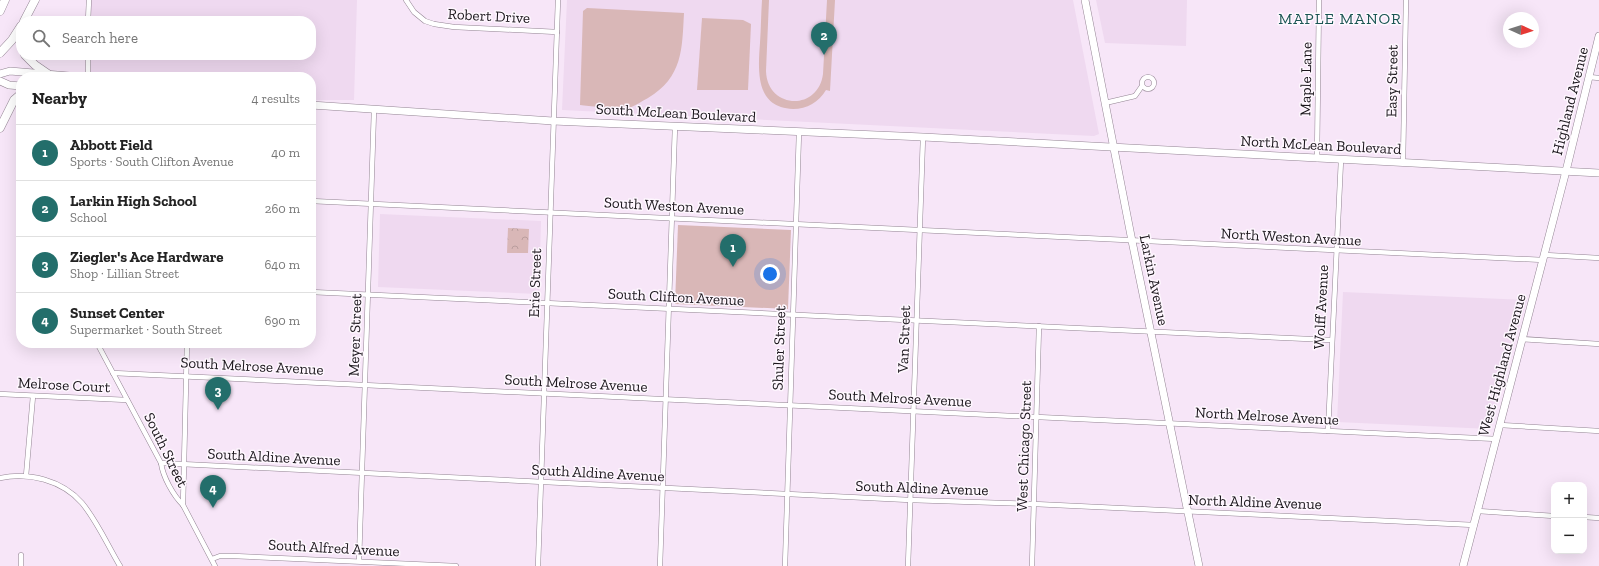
<!DOCTYPE html>
<html lang="en">
<head>
<meta charset="utf-8">
<style>
	:root { --surface:#fff; --page:#f6f6f6; --text:#222; --muted:#767676; --line:#e0e0e0; --accent:#236e6b }
	body { margin:0; font-family:"Zilla Slab",serif; background:var(--page); color:var(--text) }
	.controls { position:absolute; right:12px; bottom:12px; display:grid; overflow:hidden; border-radius:8px; box-shadow:0 4px 16px #0002 }
	.controls button { width:36px; height:36px; display:grid; place-items:center; padding:0; border:0; border-bottom:1px solid var(--line); background:var(--surface); color:var(--text); font:20px sans-serif }
	.compass { position:absolute; left:1503px; top:12px; width:36px; height:36px; border-radius:50%; background:var(--surface); box-shadow:0 4px 16px #0002; rotate:93deg }
	.you { position:absolute; left:770px; top:274px; width:14px; height:14px; margin:-10px; border:3px solid #fff; border-radius:50%; background:#1a73e8; box-shadow:0 0 0 6px #1a73e833 }
	.badge { display:grid; place-items:center; width:26px; height:26px; border-radius:50%; background:var(--accent); color:#fff; font-size:13px; font-weight:700 }
	.pin { position:absolute; translate:-50% -33px; filter:drop-shadow(0 1px 2px #0008) }
	.pin::after { content:''; position:absolute; top:21px; width:14px; height:12px; background:inherit; clip-path:polygon(0 0,100% 0,50% 100%) }
	.list { margin:0; padding:0; list-style:none }
	h2 { display:flex; justify-content:space-between; align-items:center; height:52px; margin:0; padding:0 16px; font-size:17px }
	h2 small { font-size:13px; font-weight:400; color:var(--muted) }
	.list li { display:grid; grid-template-columns:26px 1fr auto; gap:12px; align-items:center; box-sizing:border-box; height:56px; padding:0 16px; border-top:1px solid var(--line) }
	.list b { display:block; font-size:15px; white-space:nowrap }
	.list p { margin:0; font-size:13px; white-space:nowrap; color:var(--muted) }
	.list em { font-size:13px; font-style:normal; color:var(--muted) }
	.icon { flex:none; width:22px; height:22px; fill:none; stroke:currentColor; stroke-width:2; stroke-linecap:round; stroke-linejoin:round }
	.map { position:relative; flex:none; width:1599px; height:566px; overflow:hidden }
	.search { position:absolute; background:var(--surface); box-shadow:0 4px 16px #0002; left:16px; top:16px; width:300px; height:44px; display:flex; align-items:center; gap:10px; box-sizing:border-box; padding:0 14px; border-radius:16px; color:var(--muted); font-size:15px }
	.panel { position:absolute; background:var(--surface); box-shadow:0 4px 16px #0002; left:16px; top:72px; width:300px; height:276px; border-radius:16px }
	.map>svg:first-child { display:block }
</style>
</head>
<body>
<div class="map">
<svg width="1599" height="566" viewBox="0 0 1599 566">
	<defs>
		<pattern id="park-crowns" width="20" height="18" patternUnits="userSpaceOnUse"><rect width="20" height="18" fill="#d9b7b7"/><path d="M2 6a3 3 0 1 1 6 0M12 15a3 3 0 1 1 6 0" fill="none" stroke="#ba9d9d"/></pattern>
	</defs>
	<rect width="100%" height="100%" fill="#f7e6f8"/>
	<g fill="#efd9f0">
		<polygon points="91,0 357,0 354,100 311,100 311,77 89,77 90,55 311,55 311,21 90,21"/>
		<polygon points="567,0 1073,0 1099,134 1094,136 562,110"/>
		<polygon points="1096,0 1187,0 1186,46 1105,43"/>
		<polygon points="380,214 541,221 539,294 378,287"/>
		<polygon points="1343,292 1527,300 1490,429 1337,422"/>
	</g>
	<polygon fill="url(#park-crowns)" points="508,228 529,229 528,253 507,253"/>
	<g fill="#d9b7b7">
		<path d="M 762,0 L 769,0 L 766,71 C 767,109 818,112 823,74 L 827,0 L 835,0 L 830,91 L 826,90 C 819,102 807,109 793,109 C 755,108 758,70 760,43 C 761,29 761,14 762,0 Z"/>
		<path d="M 587,8 L 684,13 C 682,49 683,77 648,98 C 642,101 635,106 629,108 C 619,110 592,106 580,105 L 583,11 Z"/>
		<polygon points="702,18 743,20 751,24 748,90 697,90"/>
		<polygon points="678,225 791,230 788,309 675,304"/>
	</g>
	<g fill="none" stroke-linecap="round" stroke-linejoin="round">
		<g stroke="#938493" stroke-width="5.5">
			<g id="street">
				<polyline points="406,0 414,12 425,21 434,24 454,27 557,32"/>
				<polyline points="88,21 89,0"/>
				<circle cx="1148" cy="83" r="6"/>
				<polyline points="88,77 88,55"/>
				<polyline points="1589,77 1599,78"/>
				<polyline points="1105,103 1135,96 1142,86"/>
				<polyline points="1317,159 1319,0"/>
				<polyline points="1403,163 1406,0"/>
				<polyline points="311,201 1543,260"/>
				<polyline points="1545,255 1599,258"/>
				<polyline points="311,292 1331,340"/>
				<polyline points="1522,339 1599,344"/>
				<path d="M 97,343 L 161,463 C 163,477 173,495 183,505 L 215,566"/>
				<polyline points="113,373 1497,439"/>
				<polyline points="0,394 127,400"/>
				<polyline points="1500,425 1599,431"/>
				<polyline points="1328,431 1341,160"/>
				<polyline points="161,463 910,500 1034,504 1474,525"/>
				<polyline points="26,476 33,396"/>
				<path d="M 0,478 C 29,472 62,480 82,503 C 97,521 108,546 120,566"/>
				<polyline points="183,505 187,343"/>
				<polyline points="1478,511 1554,516"/>
				<polyline points="1584,517 1599,518"/>
				<polyline points="21,555 21,566"/>
				<polyline points="212,559 220,556 233,556 456,566"/>
				<polyline points="359,561 374,110"/>
				<polyline points="538,566 558,0"/>
				<polyline points="660,566 675,126"/>
				<polyline points="785,566 799,132"/>
				<polyline points="908,566 923,137"/>
				<polyline points="1032,566 1039,326"/>
			</g>
		</g>
		<g stroke="#938493" stroke-width="8">
			<g id="secondary">
				<polyline points="1085,0 1132,241 1199,566"/>
				<polyline points="0,74 10,71 81,77"/>
				<polyline points="0,81 9,85 21,86"/>
				<polyline points="311,105 553,121 923,137 1599,173"/>
				<polyline points="1463,566 1566,171 1599,36"/>
			</g>
		</g>
		<g stroke="#938493" stroke-width="9">
			<g id="highway">
				<polyline points="0,11 5,0"/>
				<polyline points="24,21 35,0"/>
				<polyline points="0,53 12,40 21,26"/>
				<polyline points="25,55 35,65 48,74"/>
				<polyline points="0,128 14,100 21,94"/>
			</g>
		</g>
		<use href="#street" stroke="#fff" stroke-width="4.5"/>
		<use href="#secondary" stroke="#fff" stroke-width="7"/>
		<use href="#highway" stroke="#fff" stroke-width="8"/>
	</g>
	<g text-anchor="middle" dominant-baseline="central" stroke-width="3" stroke-linejoin="round" paint-order="stroke">
		<g font-size="15" fill="#1b161c" stroke="#fef7fe">
			<text transform="translate(489 16) rotate(3)">Robert Drive</text>
			<text transform="translate(1306 79) rotate(-89)">Maple Lane</text>
			<text transform="translate(1392 81) rotate(-89)">Easy Street</text>
			<text transform="translate(1570 101) rotate(-76)">Highland Avenue</text>
			<text transform="translate(676 113) rotate(3)">South McLean Boulevard</text>
			<text transform="translate(1321 145) rotate(3)">North McLean Boulevard</text>
			<text transform="translate(674 206) rotate(3)">South Weston Avenue</text>
			<text transform="translate(1291 237) rotate(3)">North Weston Avenue</text>
			<text transform="translate(1154 280) rotate(78)">Larkin Avenue</text>
			<text transform="translate(535 283) rotate(-88)">Erie Street</text>
			<text transform="translate(676 297) rotate(3)">South Clifton Avenue</text>
			<text transform="translate(1321 307) rotate(-87)">Wolff Avenue</text>
			<text transform="translate(355 335) rotate(-88)">Meyer Street</text>
			<text transform="translate(904 339) rotate(-88)">Van Street</text>
			<text transform="translate(779 348) rotate(-88)">Shuler Street</text>
			<text transform="translate(1502 365) rotate(-75)">West Highland Avenue</text>
			<text transform="translate(252 366) rotate(3)">South Melrose Avenue</text>
			<text transform="translate(576 383) rotate(3)">South Melrose Avenue</text>
			<text transform="translate(64 385) rotate(3)">Melrose Court</text>
			<text transform="translate(900 398) rotate(3)">South Melrose Avenue</text>
			<text transform="translate(1267 416) rotate(3)">North Melrose Avenue</text>
			<text transform="translate(1024 446) rotate(-88)">West Chicago Street</text>
			<text transform="translate(166 450) rotate(64)">South Street</text>
			<text transform="translate(274 457) rotate(3)">South Aldine Avenue</text>
			<text transform="translate(598 473) rotate(3)">South Aldine Avenue</text>
			<text transform="translate(922 488) rotate(2)">South Aldine Avenue</text>
			<text transform="translate(1255 502) rotate(2)">North Aldine Avenue</text>
			<text transform="translate(334 548) rotate(3)">South Alfred Avenue</text>
		</g>
		<g font-size="16" letter-spacing="1" fill="#1a5553" stroke="#fef7fe">
			<text x="1340" y="18">MAPLE MANOR</text>
		</g>
	</g>
</svg>
<div class="controls">
<button>+</button>
<button>−</button>
</div>
<svg class="compass" viewBox="-18 -18 36 36"><path d="M0-13l5 13h-10z" fill="#e53935"/><path d="M0 13l5-13h-10z" fill="#767676"/></svg>
<div class="you"></div>
<div class="pin badge" style="left:733px;top:267px">1</div>
<div class="pin badge" style="left:824px;top:55px">2</div>
<div class="pin badge" style="left:218px;top:410px">3</div>
<div class="pin badge" style="left:213px;top:508px">4</div>
<div class="search"><svg class="icon" aria-label="search" viewBox="0 0 24 24"><circle cx="10" cy="10" r="6"/><path d="M15 15l6 6"/></svg>Search here</div>
<section class="panel">
<h2>Nearby<small>4 results</small></h2>
<ul class="list">
<li><span class="badge">1</span><div><b>Abbott Field</b><p>Sports · South Clifton Avenue</p></div><em>40 m</em></li>
<li><span class="badge">2</span><div><b>Larkin High School</b><p>School</p></div><em>260 m</em></li>
<li><span class="badge">3</span><div><b>Ziegler's Ace Hardware</b><p>Shop · Lillian Street</p></div><em>640 m</em></li>
<li><span class="badge">4</span><div><b>Sunset Center</b><p>Supermarket · South Street</p></div><em>690 m</em></li>
</ul>
</section>
</div>
</body>
</html>
